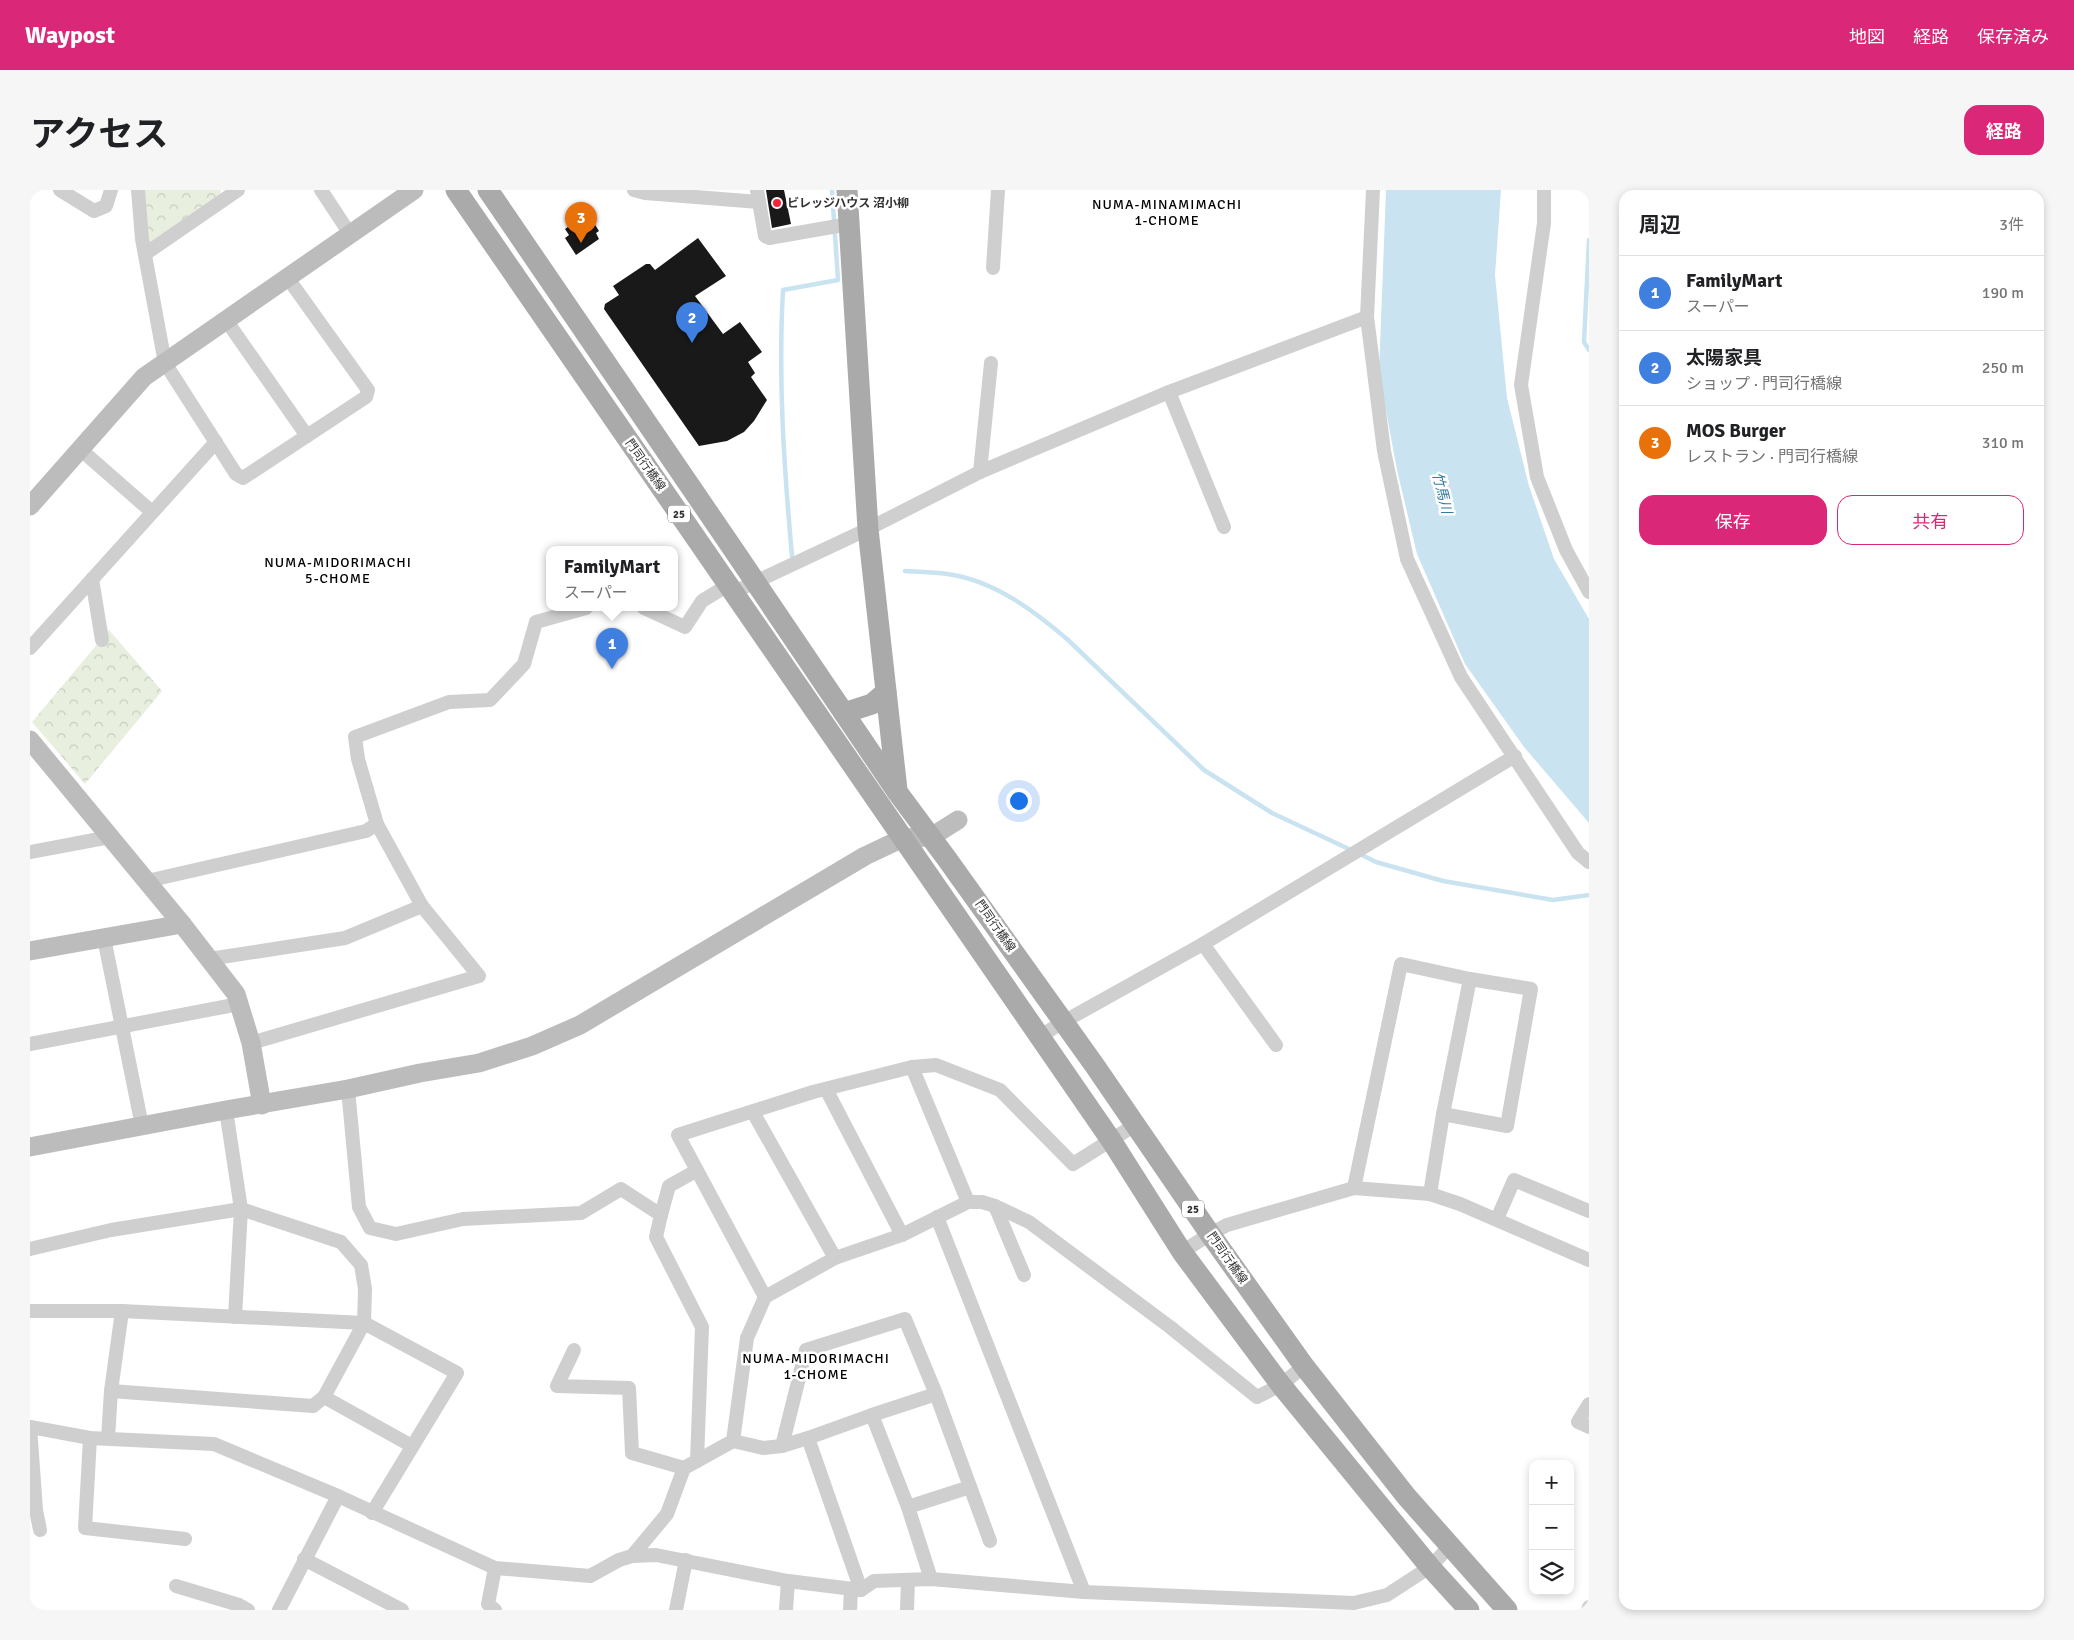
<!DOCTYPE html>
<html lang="ja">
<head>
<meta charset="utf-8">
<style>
	:root { --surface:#fff; --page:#f6f6f6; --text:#202124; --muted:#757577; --line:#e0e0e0; --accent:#db2777 }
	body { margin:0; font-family:Signika,"Noto Sans JP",sans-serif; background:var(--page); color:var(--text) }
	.controls { position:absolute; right:15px; bottom:15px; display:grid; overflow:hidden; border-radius:10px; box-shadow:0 2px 8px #0003 }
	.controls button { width:45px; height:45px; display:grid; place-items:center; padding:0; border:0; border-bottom:1px solid var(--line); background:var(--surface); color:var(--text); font:25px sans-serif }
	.you { position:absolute; left:988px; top:610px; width:18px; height:18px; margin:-12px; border:4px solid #fff; border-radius:50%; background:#1a73e8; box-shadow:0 0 0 8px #1a73e833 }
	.badge { display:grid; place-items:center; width:32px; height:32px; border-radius:50%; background:var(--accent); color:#fff; font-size:16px; font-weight:700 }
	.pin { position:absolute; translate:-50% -41px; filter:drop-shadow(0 1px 2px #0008) }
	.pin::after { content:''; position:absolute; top:26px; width:18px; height:15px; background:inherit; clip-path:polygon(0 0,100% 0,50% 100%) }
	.popup { position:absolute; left:516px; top:356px; width:132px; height:65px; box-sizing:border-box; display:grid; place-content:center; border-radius:10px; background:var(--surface); filter:drop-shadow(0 1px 4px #0005); font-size:16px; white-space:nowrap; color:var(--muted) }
	.popup b { font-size:19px; color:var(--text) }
	.popup::after { content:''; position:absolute; left:50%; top:100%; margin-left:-10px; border:10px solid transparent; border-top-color:var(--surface) }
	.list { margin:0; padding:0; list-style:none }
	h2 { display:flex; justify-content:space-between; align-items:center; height:65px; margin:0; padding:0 20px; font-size:21px }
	h2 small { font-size:16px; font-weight:400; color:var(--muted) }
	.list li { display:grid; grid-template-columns:32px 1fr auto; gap:15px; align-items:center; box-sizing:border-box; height:75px; padding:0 20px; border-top:1px solid var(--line) }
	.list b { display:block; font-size:19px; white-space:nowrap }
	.list p { margin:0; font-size:16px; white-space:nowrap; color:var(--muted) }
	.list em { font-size:16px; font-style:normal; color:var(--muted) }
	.actions { display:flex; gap:10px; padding:15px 20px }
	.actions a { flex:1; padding:11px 0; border:1px solid var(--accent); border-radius:15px; text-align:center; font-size:18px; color:var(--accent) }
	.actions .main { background:var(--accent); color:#fff }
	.icon { flex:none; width:28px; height:28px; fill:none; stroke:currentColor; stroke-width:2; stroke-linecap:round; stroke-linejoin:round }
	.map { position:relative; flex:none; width:1559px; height:1420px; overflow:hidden; border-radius:15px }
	header { display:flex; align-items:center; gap:30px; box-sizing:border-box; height:70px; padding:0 25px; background:var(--accent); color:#fff }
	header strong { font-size:24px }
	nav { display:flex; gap:28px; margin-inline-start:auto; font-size:18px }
	.intro { display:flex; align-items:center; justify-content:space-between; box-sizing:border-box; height:120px; padding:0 30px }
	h1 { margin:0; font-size:35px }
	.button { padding:12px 22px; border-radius:15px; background:var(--accent); color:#fff; font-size:18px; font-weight:700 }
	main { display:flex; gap:30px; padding:0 30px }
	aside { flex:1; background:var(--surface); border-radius:15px; box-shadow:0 2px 8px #0003 }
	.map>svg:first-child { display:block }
</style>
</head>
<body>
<header>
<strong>Waypost</strong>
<nav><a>地図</a><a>経路</a><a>保存済み</a></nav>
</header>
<div class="intro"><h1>アクセス</h1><a class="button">経路</a></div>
<main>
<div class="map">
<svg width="1559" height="1420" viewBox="0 0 1559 1420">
	<defs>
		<pattern id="forest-crowns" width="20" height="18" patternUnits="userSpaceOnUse" patternTransform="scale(1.25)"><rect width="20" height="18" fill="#e8efdf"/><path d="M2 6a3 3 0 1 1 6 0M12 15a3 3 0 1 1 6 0" fill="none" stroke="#c7cdc0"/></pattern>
	</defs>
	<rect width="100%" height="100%" fill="#fff"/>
	<g fill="url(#forest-crowns)">
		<polygon points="111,0 191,0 190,5 119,53"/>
		<polygon points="79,440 132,501 55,594 2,532"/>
	</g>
	<polygon fill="#cae3f0" points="1356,0 1471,0 1465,85 1477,208 1499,296 1524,369 1559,429 1559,633 1494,557 1435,474 1387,364 1367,280 1349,183"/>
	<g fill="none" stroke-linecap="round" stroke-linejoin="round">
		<g stroke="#cae3f0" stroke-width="4.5">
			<polyline points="1559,50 1554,152 1559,160"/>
			<path d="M 762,366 C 754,277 748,189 753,100 L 808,90 L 802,0"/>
			<path d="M 875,381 C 889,382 903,382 917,384 C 963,390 1003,420 1037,449 L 1174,580 L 1242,623 L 1321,660"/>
			<polyline points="1328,663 1346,672 1413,691 1523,710 1559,705"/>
		</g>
	</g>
	<g fill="#191919">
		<polygon points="736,0 754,0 761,34 742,38"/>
		<polygon points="548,30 552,36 562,30 569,41 566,43 569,49 546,65 535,48 539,45 535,39"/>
		<polygon points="668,48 696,86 665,106 693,144 710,132 732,162 718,172 725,183 721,187 737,210 724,231 714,242 697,251 669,256 574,119 575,114 589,105 583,96 616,74 620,74 625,80"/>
	</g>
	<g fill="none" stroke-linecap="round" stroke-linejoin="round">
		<g stroke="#cfcfcf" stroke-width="14">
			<polyline points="30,0 64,21 76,16 81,0"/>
			<polyline points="108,0 112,49 135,173 206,284 213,288 336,207 338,200 257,87"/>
			<polyline points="291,0 320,44"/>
			<polyline points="604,0 615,3 729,12"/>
			<polyline points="727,0 735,46 739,48 819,34"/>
			<polyline points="1343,0 1337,127 1354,261 1377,369 1431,487 1548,663 1559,672"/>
			<polyline points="1514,0 1514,33 1491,195 1507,287 1536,360 1559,402"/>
			<polyline points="115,64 208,0"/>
			<polyline points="963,78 968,0"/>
			<polyline points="196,130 277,246"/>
			<polyline points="1139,202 1194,337"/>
			<polyline points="50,259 122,322"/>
			<polyline points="950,282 961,173"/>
			<polyline points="62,389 72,450"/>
			<polyline points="704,402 838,339 950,282 1139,202 1337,127"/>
			<polyline points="614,418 655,437 672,411 698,395"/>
			<polyline points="0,458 186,252"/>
			<polyline points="347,634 328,569 325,547 419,512 460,510 494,474 506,432 556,418"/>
			<polyline points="0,662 80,647"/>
			<polyline points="117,691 336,641 347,634 392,716 449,786 221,853"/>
			<polyline points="74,748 112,936"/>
			<polyline points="1173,754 1246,855"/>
			<polyline points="179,769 315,748 392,716"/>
			<polyline points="1009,847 1033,832 1173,754 1485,566"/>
			<polyline points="0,854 209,814"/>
			<polyline points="882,877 938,1012"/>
			<polyline points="318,899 329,1017 340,1038 366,1044 433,1029 551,1023 591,999 631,1025 639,996 666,981"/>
			<polyline points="796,899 872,1045"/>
			<polyline points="196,920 211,1019 311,1052 331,1075 335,1099 334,1133 294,1207 382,1256"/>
			<polyline points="723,922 805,1068"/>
			<polyline points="1324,998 1371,774 1440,789 1501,799 1477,936 1413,924"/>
			<polyline points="1400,1004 1413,924 1440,789"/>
			<polyline points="965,1016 994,1085"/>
			<polyline points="631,1025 626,1047 672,1137 667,1271"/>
			<polyline points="907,1027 1054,1402"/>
			<polyline points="1467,1029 1484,990 1559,1021"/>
			<polyline points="0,1059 81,1040 211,1019 205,1127"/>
			<polyline points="1152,1062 1180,1044 1197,1035 1324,998 1400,1004 1430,1014 1559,1070"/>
			<polyline points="735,1107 648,945 783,902 882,877 906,875 970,900 1043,974 1105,935"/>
			<polyline points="0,1121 92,1121 334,1133 427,1183 342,1323"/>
			<polyline points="544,1160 527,1196 599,1198 602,1263 654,1278"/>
			<polyline points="81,1201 283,1216 294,1207"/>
			<polyline points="906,1204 960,1351"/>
			<polyline points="1559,1214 1548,1232 1559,1237"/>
			<polyline points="0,1237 60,1248 184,1254 308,1306 465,1378 560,1386 589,1370 602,1366 626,1365 758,1391 831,1400 844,1391 901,1389 1054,1402 1324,1413 1357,1405 1400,1377 1420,1356"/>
			<polyline points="0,1237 6,1320 10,1340"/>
			<polyline points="60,1248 55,1338 155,1349"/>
			<polyline points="78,1248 81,1201 92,1121"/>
			<polyline points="778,1248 842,1225"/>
			<polyline points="703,1251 733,1258 752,1256"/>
			<polyline points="878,1317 940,1297"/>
			<polyline points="602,1366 637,1324 654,1278 703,1251 717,1148 735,1107 805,1068 872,1045 938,1012 952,1012 965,1016 999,1032 1140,1137 1227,1207 1251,1195 1274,1176"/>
			<polyline points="274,1369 372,1420"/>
			<polyline points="465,1378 458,1414 465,1420"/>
			<polyline points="146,1396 209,1415 218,1420"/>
			<polyline points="831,1400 778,1248 752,1256 776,1160 875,1129 906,1204 842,1225 878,1317 901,1389"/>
			<polyline points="249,1420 308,1306"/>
			<polyline points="646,1420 656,1370"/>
			<polyline points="756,1420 758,1391"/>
			<polyline points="820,1420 821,1399"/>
			<polyline points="877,1420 878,1390"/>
			<polyline points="1558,1420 1559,1417"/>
		</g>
		<g stroke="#bcbcbc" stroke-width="19">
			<polyline points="0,316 114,187 384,0"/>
			<polyline points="0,550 152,734 206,804 221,853 232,915"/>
			<polyline points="0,761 152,734"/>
			<polyline points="0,957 196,920 318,899 390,883 449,873 502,856 550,835 835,666 873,648 901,647 928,630"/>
		</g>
		<g stroke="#aaa" stroke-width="21">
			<polyline points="426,0 1081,950 1152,1062 1251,1195 1400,1377 1439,1420"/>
			<polyline points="458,0 703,359 868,603 917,669 1065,876 1180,1044 1274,1176 1376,1306 1477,1420"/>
			<polyline points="817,0 838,339 867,600"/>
			<polyline points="814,523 842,514 856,502"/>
		</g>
	</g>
	<circle fill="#f7253b" stroke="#fff" stroke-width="2" cx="747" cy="13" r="5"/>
	<g text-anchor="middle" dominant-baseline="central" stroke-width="5" stroke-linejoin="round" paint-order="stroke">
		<g fill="#fff" stroke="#707070" stroke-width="1">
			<rect x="638" y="315.5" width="22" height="17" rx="4"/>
			<rect x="1152" y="1010.5" width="22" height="17" rx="4"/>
		</g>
		<g font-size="11" font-weight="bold" fill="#323232">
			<text x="649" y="324">25</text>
			<text x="1163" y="1019">25</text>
		</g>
		<g font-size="12" font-weight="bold" fill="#323232" stroke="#fff" text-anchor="start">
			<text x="757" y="13">ビレッジハウス 沼小柳</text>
		</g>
		<g font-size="12" fill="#323232" stroke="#fff">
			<text transform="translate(615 275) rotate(55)">門司行橋線</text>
			<text transform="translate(965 736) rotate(55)">門司行橋線</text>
			<text transform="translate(1197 1068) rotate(55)">門司行橋線</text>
		</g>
		<g font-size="14" letter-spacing="1" fill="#000" stroke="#fff">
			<text x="1137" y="14">NUMA-MINAMIMACHI<tspan x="1137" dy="16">1-CHOME</tspan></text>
			<text x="308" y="372">NUMA-MIDORIMACHI<tspan x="308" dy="16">5-CHOME</tspan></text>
			<text x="786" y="1168">NUMA-MIDORIMACHI<tspan x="786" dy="16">1-CHOME</tspan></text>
		</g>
		<g font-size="14" font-style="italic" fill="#36789e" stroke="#fff">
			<text transform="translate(1412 303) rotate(76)">竹馬川</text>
		</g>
	</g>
</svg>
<div class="controls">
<button>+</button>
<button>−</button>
<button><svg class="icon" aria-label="layers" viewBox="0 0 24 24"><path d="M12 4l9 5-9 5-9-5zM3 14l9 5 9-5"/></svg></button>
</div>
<div class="you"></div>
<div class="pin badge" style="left:582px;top:479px;background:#3f7fe0">1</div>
<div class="popup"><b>FamilyMart</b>スーパー</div>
<div class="pin badge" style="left:662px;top:153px;background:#3f7fe0">2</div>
<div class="pin badge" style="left:551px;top:53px;background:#e8710a">3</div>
</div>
<aside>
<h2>周辺<small>3件</small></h2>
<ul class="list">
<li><span class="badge" style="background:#3f7fe0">1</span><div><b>FamilyMart</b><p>スーパー</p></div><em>190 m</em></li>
<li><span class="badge" style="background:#3f7fe0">2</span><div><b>太陽家具</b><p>ショップ · 門司行橋線</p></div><em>250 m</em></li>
<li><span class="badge" style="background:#e8710a">3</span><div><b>MOS Burger</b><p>レストラン · 門司行橋線</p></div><em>310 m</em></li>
</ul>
<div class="actions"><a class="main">保存</a><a>共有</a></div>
</aside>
</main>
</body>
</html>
